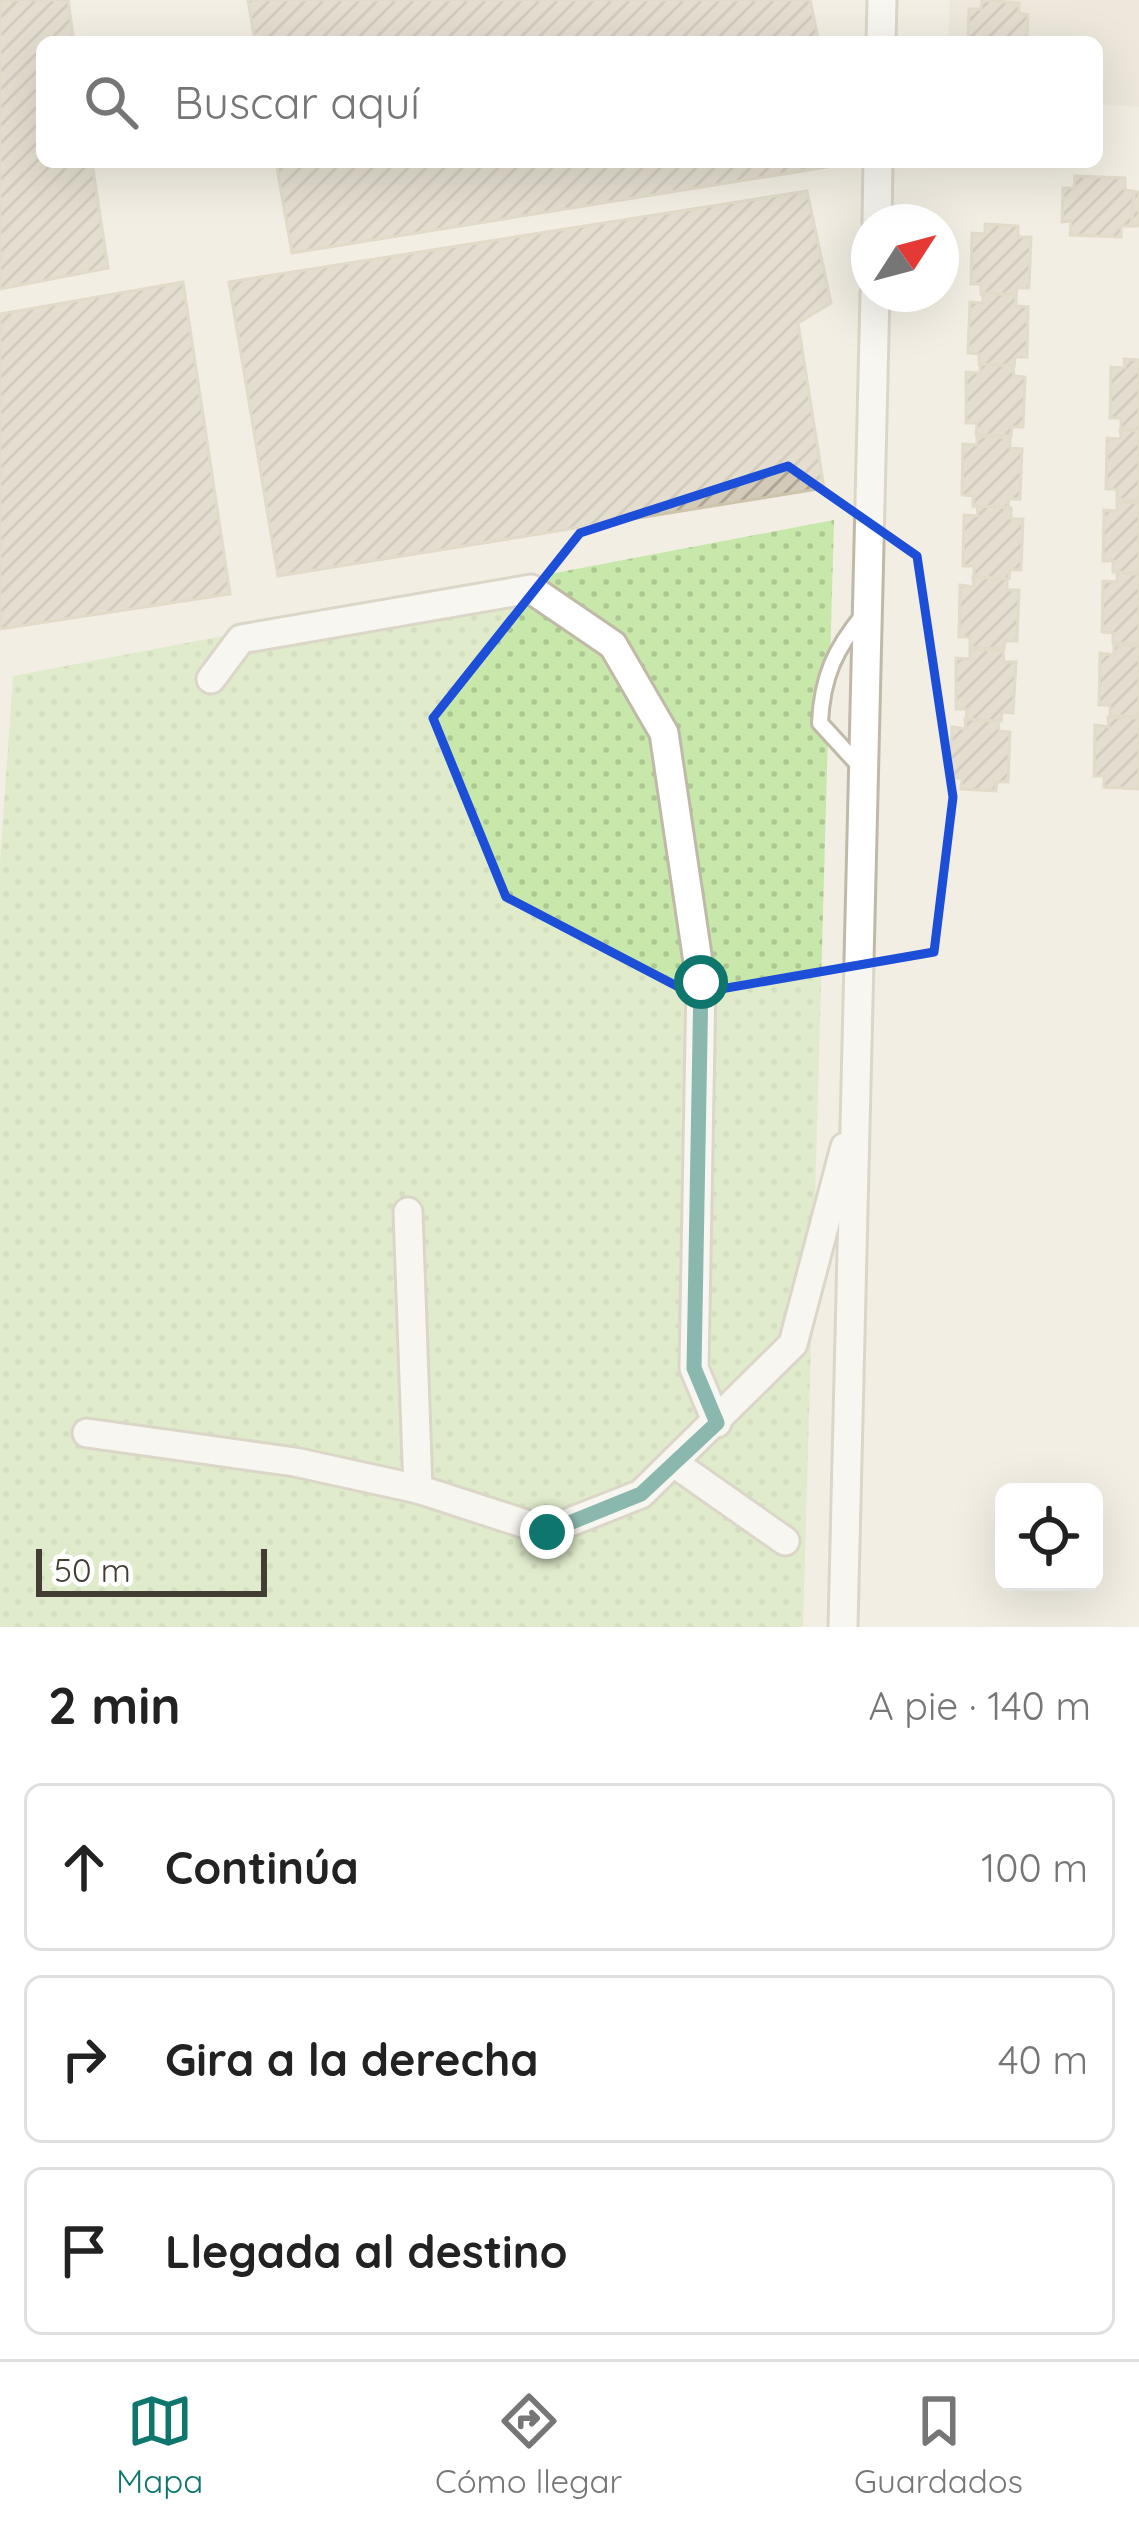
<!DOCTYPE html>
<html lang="es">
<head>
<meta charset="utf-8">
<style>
	:root { --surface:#fff; --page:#f6f6f6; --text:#222; --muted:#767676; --line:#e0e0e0; --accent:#0f766e }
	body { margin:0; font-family:Quicksand,sans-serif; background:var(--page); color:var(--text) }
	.controls { position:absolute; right:36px; bottom:36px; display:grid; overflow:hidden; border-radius:18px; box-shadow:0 12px 48px #0002 }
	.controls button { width:108px; height:108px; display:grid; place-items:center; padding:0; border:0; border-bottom:3px solid var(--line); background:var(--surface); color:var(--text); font:60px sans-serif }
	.compass { position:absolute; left:851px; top:204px; width:108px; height:108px; border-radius:50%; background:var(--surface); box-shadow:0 12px 48px #0002; rotate:54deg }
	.scale { position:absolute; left:36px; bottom:30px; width:231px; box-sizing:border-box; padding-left:12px; border:6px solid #433e33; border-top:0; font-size:33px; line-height:42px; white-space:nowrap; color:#433e33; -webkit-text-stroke:9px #fff; paint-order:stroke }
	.stop { position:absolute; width:36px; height:36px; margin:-27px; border:9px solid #0f766e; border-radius:50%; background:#fff }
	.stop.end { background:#0f766e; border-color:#fff; box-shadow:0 3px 12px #0008 }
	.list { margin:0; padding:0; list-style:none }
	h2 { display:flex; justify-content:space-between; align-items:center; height:156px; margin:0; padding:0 48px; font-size:51px }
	h2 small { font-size:39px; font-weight:400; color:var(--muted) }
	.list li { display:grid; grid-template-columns:78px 1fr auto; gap:36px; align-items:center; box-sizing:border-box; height:168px; margin:0 24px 24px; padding:0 24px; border:3px solid var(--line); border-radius:18px }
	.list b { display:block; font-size:45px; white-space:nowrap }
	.list em { font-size:39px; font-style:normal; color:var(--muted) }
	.icon { flex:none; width:66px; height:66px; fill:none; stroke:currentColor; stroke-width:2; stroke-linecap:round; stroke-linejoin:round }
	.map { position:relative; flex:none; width:1139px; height:1627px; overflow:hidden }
	.search { position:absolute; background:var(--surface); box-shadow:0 12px 48px #0002; left:36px; right:36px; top:36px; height:132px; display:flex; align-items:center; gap:30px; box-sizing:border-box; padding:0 42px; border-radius:18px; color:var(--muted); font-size:45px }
	.sheet { height:732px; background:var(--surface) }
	nav { display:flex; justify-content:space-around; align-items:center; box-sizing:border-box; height:168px; border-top:3px solid var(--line); background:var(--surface); font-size:33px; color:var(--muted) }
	nav a { display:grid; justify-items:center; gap:6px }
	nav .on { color:var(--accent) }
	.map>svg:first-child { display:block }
</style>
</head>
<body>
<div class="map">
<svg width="1139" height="1627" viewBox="0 0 1139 1627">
	<defs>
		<pattern id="grass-dots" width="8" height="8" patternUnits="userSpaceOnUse" patternTransform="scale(3)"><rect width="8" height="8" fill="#c8e7aa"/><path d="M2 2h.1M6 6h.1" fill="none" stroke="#adc793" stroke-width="1.8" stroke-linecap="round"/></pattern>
		<pattern id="building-hatch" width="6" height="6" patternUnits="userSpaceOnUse" patternTransform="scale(3)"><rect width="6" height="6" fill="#d3cab8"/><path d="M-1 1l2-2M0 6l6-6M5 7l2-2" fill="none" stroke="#ada596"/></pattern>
	</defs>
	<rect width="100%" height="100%" fill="#f2eee3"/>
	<polygon fill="#e6e0d1" points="950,0 1139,0 1139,107 1097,104 1097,42 948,42"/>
	<polygon fill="url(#grass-dots)" points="834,520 803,1627 0,1627 0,863 13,676"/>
	<g fill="url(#building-hatch)" stroke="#cec3ab" stroke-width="3">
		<polygon points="0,0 68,0 74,42 42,42 42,162 92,162 108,268 0,289"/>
		<polygon points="248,0 810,0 819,42 255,42"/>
		<polygon points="982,0 1019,3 1019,13 1028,15 1027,42 968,42 969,9 981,9"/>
		<polygon points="276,162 844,162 845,164 292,253"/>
		<polygon points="1075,176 1125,178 1125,190 1134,191 1131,226 1121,226 1121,237 1070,235 1071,221 1062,222 1063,188 1074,188"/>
		<polygon points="807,191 831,303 798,323 824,488 278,576 229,282"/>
		<polygon points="1134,192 1139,192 1139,226 1132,226"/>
		<polygon points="985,224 1018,226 1018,237 1031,237 1029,288 1017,288 1016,297 981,294 981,284 971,284 972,233 985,234"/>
		<polygon points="183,282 230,594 0,629 0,314"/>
		<polygon points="983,293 1016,295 1016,306 1028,307 1027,357 1015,357 1014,366 979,364 979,354 968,353 970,302 983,303"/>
		<polygon points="1124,359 1139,360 1139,430 1121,429 1121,418 1110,418 1111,367 1125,368"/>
		<polygon points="980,364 1013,366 1014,376 1025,377 1023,427 1012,427 1011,436 976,434 977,423 966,423 966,372 980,373"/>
		<polygon points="1120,430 1139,431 1139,501 1117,499 1117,489 1106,489 1107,438 1121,439"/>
		<polygon points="977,436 1010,438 1010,448 1022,449 1020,499 1009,499 1008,508 973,506 973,496 962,495 963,444 977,445"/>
		<polygon points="1117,502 1139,503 1139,573 1113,572 1113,561 1103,561 1104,510 1117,511"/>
		<polygon points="977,506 1011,508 1011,519 1023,519 1021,570 1010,570 1009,579 974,577 974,566 963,566 964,515 978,516"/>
		<polygon points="1117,573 1139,574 1139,644 1113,643 1113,633 1102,632 1103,581 1117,582"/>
		<polygon points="973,577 1007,579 1007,590 1019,590 1017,641 1005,641 1004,649 970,647 970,637 959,637 960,585 974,587"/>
		<polygon points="1114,645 1139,646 1139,717 1110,715 1110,705 1099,705 1100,653 1114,655"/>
		<polygon points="970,649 1003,651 1004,662 1016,662 1013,713 1002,712 1001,721 966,719 967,709 956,709 956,658 970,659"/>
		<polygon points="1108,717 1139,718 1139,789 1104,787 1104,776 1094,776 1095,725 1109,727"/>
		<polygon points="965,719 998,721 999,731 1010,732 1008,782 997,782 996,791 961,789 962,778 950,778 952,727 966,729"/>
	</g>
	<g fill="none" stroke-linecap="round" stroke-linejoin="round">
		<g stroke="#c0b9a8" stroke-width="20">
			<path id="service" d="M 864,771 L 820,723 C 822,677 835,649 864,614"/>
		</g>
		<g stroke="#c0b9a8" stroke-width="33">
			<g id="minor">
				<polyline points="881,42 882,0"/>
				<polyline points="877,222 878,162"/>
				<polyline points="211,679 241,639 531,589 613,645 664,733 701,982 694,1368 717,1423"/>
				<polyline points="408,1212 418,1489"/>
				<polyline points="87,1433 295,1462 418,1489 547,1531 641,1494 793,1344 845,1147"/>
				<polyline points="674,1463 785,1541"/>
				<polyline points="843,1627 875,294"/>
			</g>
		</g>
		<use href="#service" stroke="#fff" stroke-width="14"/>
		<use href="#minor" stroke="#fff" stroke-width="27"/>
	</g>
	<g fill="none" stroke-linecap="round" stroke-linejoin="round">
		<polyline stroke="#0f766e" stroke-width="15" points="547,1532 641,1494 717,1423 694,1368 701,982"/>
	</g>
	<path d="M0 0H1139V1627H0ZM 788,466 L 917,556 L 953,797 L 934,952 L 692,994 L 506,897 L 433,718 L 580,533 Z" fill="#f2eee3" fill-opacity=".55" fill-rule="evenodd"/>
	<path fill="none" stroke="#1d4ed8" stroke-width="9" stroke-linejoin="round" d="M 788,466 L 917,556 L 953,797 L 934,952 L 692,994 L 506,897 L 433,718 L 580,533 Z"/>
</svg>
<div class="controls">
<button><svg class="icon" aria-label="locate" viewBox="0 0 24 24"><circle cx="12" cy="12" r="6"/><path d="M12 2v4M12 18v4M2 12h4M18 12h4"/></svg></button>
</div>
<svg class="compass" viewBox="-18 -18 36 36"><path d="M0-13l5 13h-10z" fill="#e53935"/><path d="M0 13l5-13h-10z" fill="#767676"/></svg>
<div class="scale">50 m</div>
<div class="stop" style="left:701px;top:982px"></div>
<div class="stop end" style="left:547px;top:1532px"></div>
<div class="search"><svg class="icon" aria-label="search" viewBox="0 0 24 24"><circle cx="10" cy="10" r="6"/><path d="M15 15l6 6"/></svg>Buscar aquí</div>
</div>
<section class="sheet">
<h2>2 min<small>A pie · 140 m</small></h2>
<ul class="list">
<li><svg class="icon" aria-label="ahead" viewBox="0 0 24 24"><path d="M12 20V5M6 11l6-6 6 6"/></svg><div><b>Continúa</b></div><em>100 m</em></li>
<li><svg class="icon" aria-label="right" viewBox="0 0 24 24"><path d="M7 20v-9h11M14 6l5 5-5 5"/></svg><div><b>Gira a la derecha</b></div><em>40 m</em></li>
<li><svg class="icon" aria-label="arrive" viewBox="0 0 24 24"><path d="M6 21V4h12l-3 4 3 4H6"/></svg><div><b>Llegada al destino</b></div></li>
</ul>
</section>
<nav>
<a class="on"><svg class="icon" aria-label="map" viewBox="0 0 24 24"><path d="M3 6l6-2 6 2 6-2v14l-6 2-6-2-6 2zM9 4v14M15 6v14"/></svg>Mapa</a>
<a><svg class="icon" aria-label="directions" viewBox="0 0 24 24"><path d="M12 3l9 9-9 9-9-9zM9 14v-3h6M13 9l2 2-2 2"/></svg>Cómo llegar</a>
<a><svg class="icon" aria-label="saved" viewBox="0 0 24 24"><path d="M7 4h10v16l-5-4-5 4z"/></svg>Guardados</a>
</nav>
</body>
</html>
